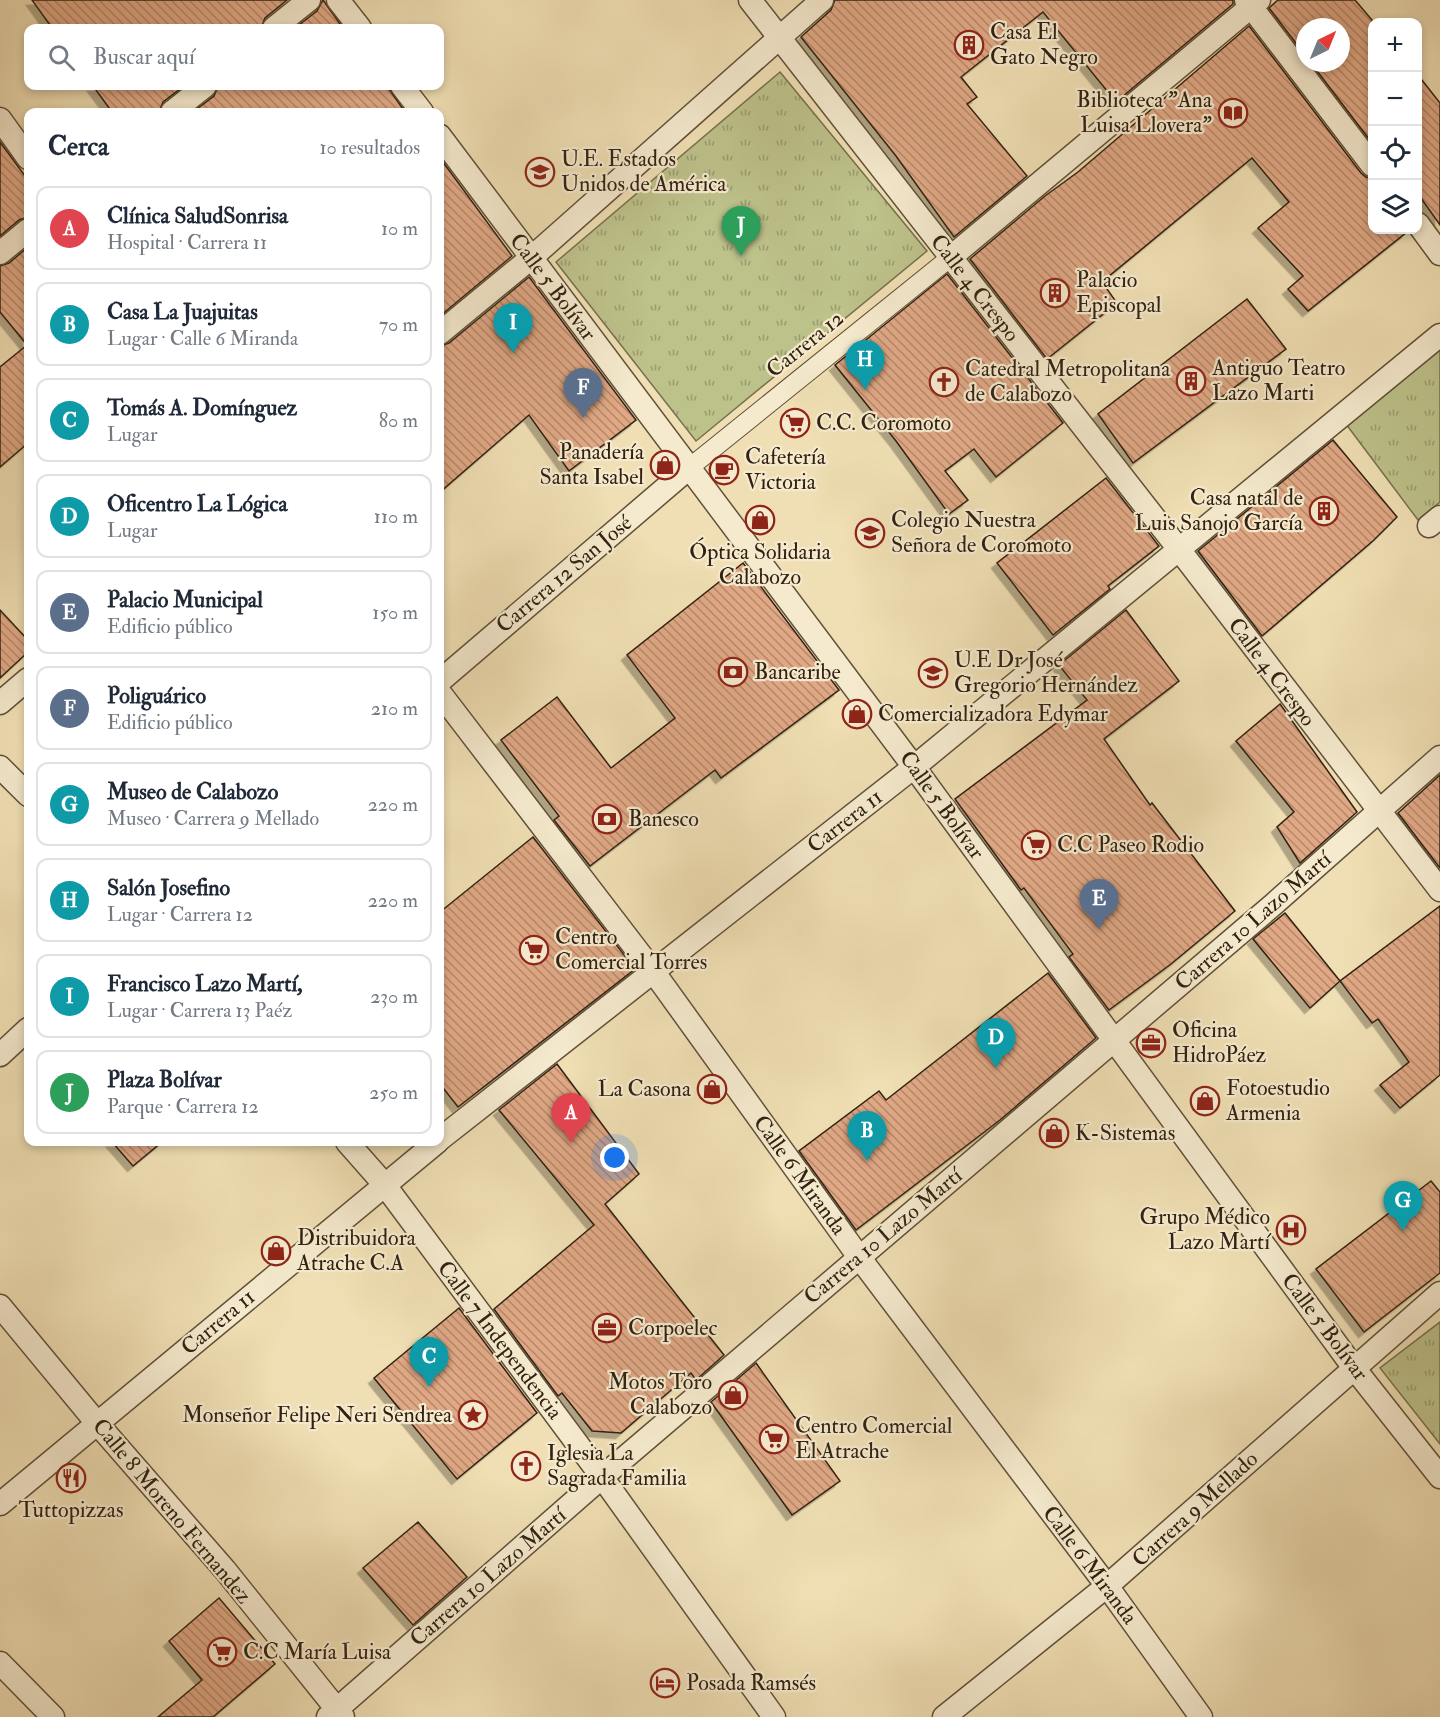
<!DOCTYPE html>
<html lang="es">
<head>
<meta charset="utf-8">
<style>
	:root { --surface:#fff; --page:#f2f2f3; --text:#1f2937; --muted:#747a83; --line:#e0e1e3; --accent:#8f2418 }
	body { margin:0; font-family:"IM FELL Double Pica",serif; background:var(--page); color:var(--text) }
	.controls { position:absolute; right:18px; top:18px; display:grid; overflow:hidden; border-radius:12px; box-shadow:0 3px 9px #0003 }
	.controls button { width:54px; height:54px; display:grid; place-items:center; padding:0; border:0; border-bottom:2px solid var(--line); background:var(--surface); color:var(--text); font:30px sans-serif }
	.compass { position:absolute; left:1296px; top:18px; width:54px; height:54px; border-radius:50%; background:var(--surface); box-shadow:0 3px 9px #0003; rotate:43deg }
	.you { position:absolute; left:615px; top:1158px; width:21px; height:21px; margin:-15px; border:4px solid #fff; border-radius:50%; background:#1a73e8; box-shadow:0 0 0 9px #1a73e833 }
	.badge { display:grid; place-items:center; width:39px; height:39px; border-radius:50%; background:var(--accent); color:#fff; font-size:20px; font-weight:700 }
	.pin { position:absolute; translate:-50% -50px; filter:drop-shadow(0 2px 3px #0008) }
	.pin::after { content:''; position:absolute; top:32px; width:21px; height:18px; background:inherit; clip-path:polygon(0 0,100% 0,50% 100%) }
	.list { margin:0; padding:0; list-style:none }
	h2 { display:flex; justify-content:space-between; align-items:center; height:78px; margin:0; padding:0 24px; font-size:26px }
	h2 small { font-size:20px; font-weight:400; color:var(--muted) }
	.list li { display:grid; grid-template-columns:39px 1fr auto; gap:18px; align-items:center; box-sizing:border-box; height:84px; margin:0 12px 12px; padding:0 12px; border:2px solid var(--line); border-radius:12px }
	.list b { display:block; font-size:22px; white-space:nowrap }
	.list p { margin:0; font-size:20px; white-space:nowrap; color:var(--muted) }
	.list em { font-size:20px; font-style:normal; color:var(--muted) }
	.icon { flex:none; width:33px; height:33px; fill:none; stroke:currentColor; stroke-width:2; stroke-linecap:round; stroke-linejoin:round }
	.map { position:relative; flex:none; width:1440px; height:1717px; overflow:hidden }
	.search { position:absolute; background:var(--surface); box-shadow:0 3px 9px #0003; left:24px; top:24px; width:420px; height:66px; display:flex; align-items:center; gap:15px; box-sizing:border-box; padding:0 21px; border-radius:12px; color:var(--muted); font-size:22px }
	.panel { position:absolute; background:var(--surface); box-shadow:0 3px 9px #0003; left:24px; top:108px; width:420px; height:1038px; border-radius:12px }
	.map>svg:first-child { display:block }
</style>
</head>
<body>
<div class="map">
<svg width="1440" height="1717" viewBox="0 0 1440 1717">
	<defs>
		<pattern id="park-tufts" width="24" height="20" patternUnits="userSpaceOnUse" patternTransform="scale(1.5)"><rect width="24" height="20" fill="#bdc18a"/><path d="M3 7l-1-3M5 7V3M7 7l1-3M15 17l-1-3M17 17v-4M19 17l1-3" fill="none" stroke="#9a9c6f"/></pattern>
		<pattern id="building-back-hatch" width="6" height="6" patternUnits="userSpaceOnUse" patternTransform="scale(1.5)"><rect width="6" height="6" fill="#e0a885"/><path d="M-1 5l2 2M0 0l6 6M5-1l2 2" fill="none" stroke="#b6886b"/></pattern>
		<filter id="shadow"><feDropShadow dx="-5.5" dy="5.5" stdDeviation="0" flood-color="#0004"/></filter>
	</defs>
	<rect width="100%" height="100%" fill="#f0dfb4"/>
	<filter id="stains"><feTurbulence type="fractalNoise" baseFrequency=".00333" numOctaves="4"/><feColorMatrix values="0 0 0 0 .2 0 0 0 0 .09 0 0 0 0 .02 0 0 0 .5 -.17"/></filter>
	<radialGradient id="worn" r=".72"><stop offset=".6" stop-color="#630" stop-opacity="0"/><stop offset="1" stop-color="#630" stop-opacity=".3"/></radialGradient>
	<g fill="url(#park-tufts)" stroke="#77714e" stroke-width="1.5">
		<polygon points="780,72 927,251 696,441 556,262"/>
		<polygon points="1440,346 1440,502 1418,520 1346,424"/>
		<polygon points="1440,1322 1440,1444 1380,1368"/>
	</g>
	<g fill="url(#building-back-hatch)" stroke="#312112" stroke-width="1.5" filter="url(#shadow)">
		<polygon points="32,0 287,0 265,18 261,28 52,28"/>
		<polygon points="323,0 343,28 295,28 317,11"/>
		<polygon points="835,0 1233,0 1233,4 1116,102 1043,12 961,77 977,97 967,104 1027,176 954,237 896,156 801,37 831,10"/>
		<polygon points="1278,0 1355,0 1372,20 1372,143 1311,63 1341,63 1341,27 1305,27 1305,55 1269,8"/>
		<polygon points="1249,26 1361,173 1366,177 1372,178 1372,230 1406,230 1407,232 1308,311 1288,289 1303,276 1258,228 1289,202 1252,158 1102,282 1117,303 1047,359 970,259 1045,196 1078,172"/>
		<polygon points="1418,75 1440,103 1440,225 1418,194"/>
		<polygon points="93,86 184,86 163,102 159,112 112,112"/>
		<polygon points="218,86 387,86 405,112 193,112 214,96"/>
		<polygon points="0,142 28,180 28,217 19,220 0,236"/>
		<polygon points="440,158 512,256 440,316"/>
		<polygon points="28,247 28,443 0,467 0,367 27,345 0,312 0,266 9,263"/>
		<polygon points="947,274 1063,423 996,477 974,449 945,471 968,500 949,514 896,441 835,365"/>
		<polygon points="529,277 636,420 569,471 529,415 440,492 440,346 449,343"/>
		<polygon points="1247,299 1286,349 1133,463 1098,414"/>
		<polygon points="1333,440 1397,517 1374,540 1262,636 1198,551"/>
		<polygon points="1106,478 1159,546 1108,586 1110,589 1053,635 997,563"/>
		<polygon points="743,563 839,690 721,778 715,770 590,866 554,820 559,816 501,740 557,697 611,768 675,718 627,655"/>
		<polygon points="0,610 28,640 28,652 0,678"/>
		<polygon points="1126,610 1179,681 1104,739 1150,805 1152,803 1235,911 1171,964 1109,1010 1069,957 1073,954 1024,888 1021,890 955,799 1087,700 1059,665"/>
		<polygon points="1280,704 1357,812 1300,863 1277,827 1294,812 1236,741"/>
		<polygon points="1440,775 1440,868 1398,813"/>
		<polygon points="533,837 635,969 458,1107 440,1084 440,912"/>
		<polygon points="1440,906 1440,1075 1400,1108 1380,1085 1409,1062 1378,1019 1372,1023 1340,981"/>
		<polygon points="1285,913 1340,981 1310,1008 1253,939"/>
		<polygon points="1048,973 1096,1038 1000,1120 856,1230 799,1151 879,1091 886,1100"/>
		<polygon points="557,1064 639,1174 605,1204 724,1355 696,1380 691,1373 621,1433 592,1431 562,1393 558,1396 494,1309 594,1225 499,1110"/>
		<polygon points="112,1142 162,1142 133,1166"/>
		<polygon points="1431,1181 1440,1192 1440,1273 1364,1332 1316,1269"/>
		<polygon points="459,1308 537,1413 457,1479 374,1378"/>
		<polygon points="756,1363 840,1481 792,1515 711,1402"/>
		<polygon points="418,1522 467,1577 413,1625 363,1568"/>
		<polygon points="219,1598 275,1664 213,1717 158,1717 202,1680 169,1641"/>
	</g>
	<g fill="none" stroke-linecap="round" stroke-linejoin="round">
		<g stroke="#61503a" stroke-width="20">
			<polyline id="pedestrian" points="689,468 951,257"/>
		</g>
		<g stroke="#61503a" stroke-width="25">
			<g id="minor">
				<polyline points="338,0 360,28"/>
				<polyline points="750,0 1178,548 1440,890"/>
				<polyline points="1246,0 1372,165"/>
				<polyline points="274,28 309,0"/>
				<polyline points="402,86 422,112"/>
				<polyline points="172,112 205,86"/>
				<polyline points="0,119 28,158"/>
				<polyline points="440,136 914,767 1354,1368 1440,1477"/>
				<polyline points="1418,224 1440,254"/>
				<polyline points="0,253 28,230"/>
				<polyline points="951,257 1259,0"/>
				<polyline points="440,333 531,258 822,0"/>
				<polyline points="1429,526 1440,517"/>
				<polyline points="440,681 689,468"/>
				<polyline points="440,693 653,971 859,1257 1107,1586 1201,1717"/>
				<polyline points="0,703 28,679"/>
				<polyline points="0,767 28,795"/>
				<polyline points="0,1055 28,1029"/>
				<polyline points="440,1139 914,767 1440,335"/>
				<polyline points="347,1142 384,1184 602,1477 774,1717"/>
				<polyline points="0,1306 96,1422 225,1570 343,1717"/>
				<polyline points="0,1504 437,1142"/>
				<polyline points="0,1663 53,1717"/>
				<polyline points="328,1717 602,1477 1274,904 1440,757"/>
				<polyline points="944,1717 1107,1586 1440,1293"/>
			</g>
		</g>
		<use href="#pedestrian" stroke="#f5eace" stroke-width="18"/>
		<use href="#minor" stroke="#f5eace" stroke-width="22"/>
	</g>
	<defs>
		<g id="building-ring" transform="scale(1.5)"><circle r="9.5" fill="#f5eace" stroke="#8f2418" stroke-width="1.5"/><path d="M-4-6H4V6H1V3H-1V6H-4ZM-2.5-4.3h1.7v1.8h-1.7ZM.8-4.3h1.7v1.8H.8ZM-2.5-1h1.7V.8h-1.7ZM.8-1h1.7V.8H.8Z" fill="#8f2418"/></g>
		<g id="library-ring" transform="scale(1.5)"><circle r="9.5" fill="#f5eace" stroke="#8f2418" stroke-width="1.5"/><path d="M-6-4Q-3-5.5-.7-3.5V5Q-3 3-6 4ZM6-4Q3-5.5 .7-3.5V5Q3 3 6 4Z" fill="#8f2418"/></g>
		<g id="school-ring" transform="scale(1.5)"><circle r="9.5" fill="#f5eace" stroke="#8f2418" stroke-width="1.5"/><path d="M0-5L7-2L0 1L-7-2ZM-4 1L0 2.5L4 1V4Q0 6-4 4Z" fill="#8f2418"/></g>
		<g id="church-ring" transform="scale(1.5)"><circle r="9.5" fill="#f5eace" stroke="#8f2418" stroke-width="1.5"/><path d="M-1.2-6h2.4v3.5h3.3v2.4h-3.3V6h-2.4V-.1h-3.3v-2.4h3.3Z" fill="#8f2418"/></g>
		<g id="supermarket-ring" transform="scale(1.5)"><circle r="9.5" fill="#f5eace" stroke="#8f2418" stroke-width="1.5"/><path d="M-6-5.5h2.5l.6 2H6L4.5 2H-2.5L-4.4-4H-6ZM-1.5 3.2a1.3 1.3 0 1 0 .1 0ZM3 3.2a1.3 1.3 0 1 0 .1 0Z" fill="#8f2418"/></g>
		<g id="shop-ring" transform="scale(1.5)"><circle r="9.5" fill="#f5eace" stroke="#8f2418" stroke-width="1.5"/><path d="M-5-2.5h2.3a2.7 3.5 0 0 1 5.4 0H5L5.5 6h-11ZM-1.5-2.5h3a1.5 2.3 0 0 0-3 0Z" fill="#8f2418"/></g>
		<g id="cafe-ring" transform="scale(1.5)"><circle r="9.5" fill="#f5eace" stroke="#8f2418" stroke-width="1.5"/><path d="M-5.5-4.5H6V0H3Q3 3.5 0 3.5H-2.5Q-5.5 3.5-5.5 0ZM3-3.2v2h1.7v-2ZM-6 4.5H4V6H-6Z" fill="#8f2418"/></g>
		<g id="bank-ring" transform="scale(1.5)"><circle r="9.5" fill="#f5eace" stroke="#8f2418" stroke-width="1.5"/><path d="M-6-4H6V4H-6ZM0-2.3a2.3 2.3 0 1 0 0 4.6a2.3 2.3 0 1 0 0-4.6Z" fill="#8f2418"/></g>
		<g id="office-ring" transform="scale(1.5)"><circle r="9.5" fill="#f5eace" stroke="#8f2418" stroke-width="1.5"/><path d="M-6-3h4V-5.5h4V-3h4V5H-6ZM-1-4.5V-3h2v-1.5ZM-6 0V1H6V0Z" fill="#8f2418"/></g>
		<g id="hospital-ring" transform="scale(1.5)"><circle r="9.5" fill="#f5eace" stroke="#8f2418" stroke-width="1.5"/><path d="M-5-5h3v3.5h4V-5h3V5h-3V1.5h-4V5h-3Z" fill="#8f2418"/></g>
		<g id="sight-ring" transform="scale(1.5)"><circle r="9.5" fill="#f5eace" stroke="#8f2418" stroke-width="1.5"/><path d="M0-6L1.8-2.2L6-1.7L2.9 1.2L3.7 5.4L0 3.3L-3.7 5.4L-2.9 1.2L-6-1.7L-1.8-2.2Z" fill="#8f2418"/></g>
		<g id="restaurant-ring" transform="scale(1.5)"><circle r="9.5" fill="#f5eace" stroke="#8f2418" stroke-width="1.5"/><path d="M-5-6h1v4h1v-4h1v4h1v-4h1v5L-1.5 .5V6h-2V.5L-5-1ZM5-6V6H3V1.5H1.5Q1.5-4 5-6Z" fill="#8f2418"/></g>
		<g id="hotel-ring" transform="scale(1.5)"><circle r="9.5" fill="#f5eace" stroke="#8f2418" stroke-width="1.5"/><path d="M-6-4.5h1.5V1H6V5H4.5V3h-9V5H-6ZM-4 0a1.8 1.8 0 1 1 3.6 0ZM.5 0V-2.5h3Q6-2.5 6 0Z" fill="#8f2418"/></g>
	</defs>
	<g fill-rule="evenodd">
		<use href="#building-ring" x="969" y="45"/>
		<use href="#library-ring" x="1233" y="113"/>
		<use href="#school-ring" x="540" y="172"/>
		<use href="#building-ring" x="1055" y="293"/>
		<use href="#building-ring" x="1191" y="381"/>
		<use href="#church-ring" x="944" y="382"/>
		<use href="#supermarket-ring" x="795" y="423"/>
		<use href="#shop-ring" x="665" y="465"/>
		<use href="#cafe-ring" x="724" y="470"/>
		<use href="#building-ring" x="1324" y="511"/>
		<use href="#shop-ring" x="760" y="520"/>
		<use href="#school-ring" x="870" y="533"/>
		<use href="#bank-ring" x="733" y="672"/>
		<use href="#school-ring" x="933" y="673"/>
		<use href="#shop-ring" x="857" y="714"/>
		<use href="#bank-ring" x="607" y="819"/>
		<use href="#supermarket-ring" x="1036" y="845"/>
		<use href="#supermarket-ring" x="534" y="950"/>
		<use href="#office-ring" x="1151" y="1043"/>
		<use href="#shop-ring" x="712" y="1089"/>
		<use href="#shop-ring" x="1205" y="1101"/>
		<use href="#shop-ring" x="1054" y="1133"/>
		<use href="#hospital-ring" x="1291" y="1230"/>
		<use href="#shop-ring" x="276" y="1251"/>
		<use href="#office-ring" x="607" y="1328"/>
		<use href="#shop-ring" x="733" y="1395"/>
		<use href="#sight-ring" x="473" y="1415"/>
		<use href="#supermarket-ring" x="774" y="1439"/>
		<use href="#church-ring" x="526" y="1466"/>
		<use href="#restaurant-ring" x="71" y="1478"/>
		<use href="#supermarket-ring" x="222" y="1652"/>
		<use href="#hotel-ring" x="665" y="1683"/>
	</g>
	<g text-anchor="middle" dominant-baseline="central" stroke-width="4.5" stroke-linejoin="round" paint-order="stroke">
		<g font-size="22" fill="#312112" stroke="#f5eace" text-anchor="start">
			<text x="990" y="32">Casa El<tspan x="990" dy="25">Gato Negro</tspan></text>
			<text x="1212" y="100" text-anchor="end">Biblioteca "Ana<tspan x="1212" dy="25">Luisa Llovera"</tspan></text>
			<text x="561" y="159">U.E. Estados<tspan x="561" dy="25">Unidos de América</tspan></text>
			<text x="1076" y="280">Palacio<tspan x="1076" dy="25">Episcopal</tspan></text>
			<text x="1212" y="368">Antiguo Teatro<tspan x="1212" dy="25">Lazo Marti</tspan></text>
			<text x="965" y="369">Catedral Metropolitana<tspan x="965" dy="25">de Calabozo</tspan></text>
			<text x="816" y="423">C.C. Coromoto</text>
			<text x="644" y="452" text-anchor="end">Panadería<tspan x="644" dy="25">Santa Isabel</tspan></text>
			<text x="745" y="457">Cafetería<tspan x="745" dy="25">Victoria</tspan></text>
			<text x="1303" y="498" text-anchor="end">Casa natal de<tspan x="1303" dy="25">Luis Sanojo García</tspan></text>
			<text x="891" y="520">Colegio Nuestra<tspan x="891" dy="25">Señora de Coromoto</tspan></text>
			<text x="760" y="552" text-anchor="middle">Óptica Solidaria<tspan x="760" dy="25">Calabozo</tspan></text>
			<text x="954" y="660">U.E Dr José<tspan x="954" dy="25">Gregorio Hernández</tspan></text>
			<text x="754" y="672">Bancaribe</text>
			<text x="878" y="714">Comercializadora Edymar</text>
			<text x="628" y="819">Banesco</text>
			<text x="1057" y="845">C.C Paseo Rodio</text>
			<text x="555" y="937">Centro<tspan x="555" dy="25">Comercial Torres</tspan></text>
			<text x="1172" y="1030">Oficina<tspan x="1172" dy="25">HidroPáez</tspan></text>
			<text x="1226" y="1088">Fotoestudio<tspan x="1226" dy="25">Armenia</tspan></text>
			<text x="691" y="1089" text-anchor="end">La Casona</text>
			<text x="1075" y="1133">K-Sistemas</text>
			<text x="1270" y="1217" text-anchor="end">Grupo Médico<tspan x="1270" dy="25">Lazo Martí</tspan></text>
			<text x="297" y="1238">Distribuidora<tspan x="297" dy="25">Atrache C.A</tspan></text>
			<text x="628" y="1328">Corpoelec</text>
			<text x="712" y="1382" text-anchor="end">Motos Toro<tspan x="712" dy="25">Calabozo</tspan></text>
			<text x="452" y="1415" text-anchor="end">Monseñor Felipe Neri Sendrea</text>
			<text x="795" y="1426">Centro Comercial<tspan x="795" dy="25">El Atrache</tspan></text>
			<text x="547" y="1453">Iglesia La<tspan x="547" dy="25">Sagrada Familia</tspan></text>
			<text x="71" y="1510" text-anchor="middle">Tuttopizzas</text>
			<text x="243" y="1652">C.C María Luisa</text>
			<text x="686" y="1683">Posada Ramsés</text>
		</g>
		<g font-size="22" fill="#312112" stroke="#f5eace">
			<text transform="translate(553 287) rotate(53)">Calle 5 Bolívar</text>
			<text transform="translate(975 288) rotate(52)">Calle 4 Crespo</text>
			<text transform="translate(805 344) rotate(-39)">Carrera 12</text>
			<text transform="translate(564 574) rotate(-40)">Carrera 12 San José</text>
			<text transform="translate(1272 672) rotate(53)">Calle 4 Crespo</text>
			<text transform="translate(942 805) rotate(54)">Calle 5 Bolívar</text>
			<text transform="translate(845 821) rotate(-38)">Carrera 11</text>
			<text transform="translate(1253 921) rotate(-41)">Carrera 10 Lazo Martí</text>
			<text transform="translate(800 1175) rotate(54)">Calle 6 Miranda</text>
			<text transform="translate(883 1236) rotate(-40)">Carrera 10 Lazo Martí</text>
			<text transform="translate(218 1322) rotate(-40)">Carrera 11</text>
			<text transform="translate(1325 1327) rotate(53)">Calle 5 Bolívar</text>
			<text transform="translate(500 1340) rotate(53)">Calle 7 Independencia</text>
			<text transform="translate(1195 1509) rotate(-42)">Carrera 9 Mellado</text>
			<text transform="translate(172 1511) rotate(50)">Calle 8 Moreno Fernandez</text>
			<text transform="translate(1090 1565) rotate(53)">Calle 6 Miranda</text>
			<text transform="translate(488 1577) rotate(-41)">Carrera 10 Lazo Martí</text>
		</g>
	</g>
	<rect width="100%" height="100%" filter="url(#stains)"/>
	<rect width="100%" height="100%" fill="url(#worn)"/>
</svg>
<div class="controls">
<button>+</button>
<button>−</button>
<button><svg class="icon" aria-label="locate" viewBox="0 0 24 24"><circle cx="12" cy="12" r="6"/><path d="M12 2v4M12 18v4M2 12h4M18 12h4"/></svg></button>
<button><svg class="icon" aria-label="layers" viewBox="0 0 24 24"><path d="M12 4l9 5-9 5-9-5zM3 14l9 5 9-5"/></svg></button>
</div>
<svg class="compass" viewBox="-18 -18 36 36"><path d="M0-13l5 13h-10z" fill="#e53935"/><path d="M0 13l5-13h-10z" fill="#747a83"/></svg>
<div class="you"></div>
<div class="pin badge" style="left:571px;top:1143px;background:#e0444e">A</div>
<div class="pin badge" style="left:867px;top:1161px;background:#0f9aa8">B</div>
<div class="pin badge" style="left:429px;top:1387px;background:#0f9aa8">C</div>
<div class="pin badge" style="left:996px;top:1068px;background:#0f9aa8">D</div>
<div class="pin badge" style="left:1099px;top:929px;background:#5c6f8a">E</div>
<div class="pin badge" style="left:583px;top:418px;background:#5c6f8a">F</div>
<div class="pin badge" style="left:1403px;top:1231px;background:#0f9aa8">G</div>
<div class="pin badge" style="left:865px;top:390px;background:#0f9aa8">H</div>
<div class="pin badge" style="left:513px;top:353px;background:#0f9aa8">I</div>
<div class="pin badge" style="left:741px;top:256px;background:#2e9e5b">J</div>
<div class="search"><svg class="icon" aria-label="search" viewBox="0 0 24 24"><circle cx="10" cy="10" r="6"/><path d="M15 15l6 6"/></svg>Buscar aquí</div>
<section class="panel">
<h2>Cerca<small>10 resultados</small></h2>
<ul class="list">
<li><span class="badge" style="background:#e0444e">A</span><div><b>Clínica SaludSonrisa</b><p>Hospital · Carrera 11</p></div><em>10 m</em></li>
<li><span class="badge" style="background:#0f9aa8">B</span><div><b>Casa La Juajuitas</b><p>Lugar · Calle 6 Miranda</p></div><em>70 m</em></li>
<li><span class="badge" style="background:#0f9aa8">C</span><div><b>Tomás A. Domínguez</b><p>Lugar</p></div><em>80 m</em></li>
<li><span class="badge" style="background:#0f9aa8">D</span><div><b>Oficentro La Lógica</b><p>Lugar</p></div><em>110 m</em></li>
<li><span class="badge" style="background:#5c6f8a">E</span><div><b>Palacio Municipal</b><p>Edificio público</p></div><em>150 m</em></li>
<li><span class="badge" style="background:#5c6f8a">F</span><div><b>Poliguárico</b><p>Edificio público</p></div><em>210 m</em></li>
<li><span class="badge" style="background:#0f9aa8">G</span><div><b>Museo de Calabozo</b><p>Museo · Carrera 9 Mellado</p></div><em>220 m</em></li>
<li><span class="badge" style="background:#0f9aa8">H</span><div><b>Salón Josefino</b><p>Lugar · Carrera 12</p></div><em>220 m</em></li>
<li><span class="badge" style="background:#0f9aa8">I</span><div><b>Francisco Lazo Martí,</b><p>Lugar · Carrera 13 Paéz</p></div><em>230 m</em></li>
<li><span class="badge" style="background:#2e9e5b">J</span><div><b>Plaza Bolívar</b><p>Parque · Carrera 12</p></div><em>250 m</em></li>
</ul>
</section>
</div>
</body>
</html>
